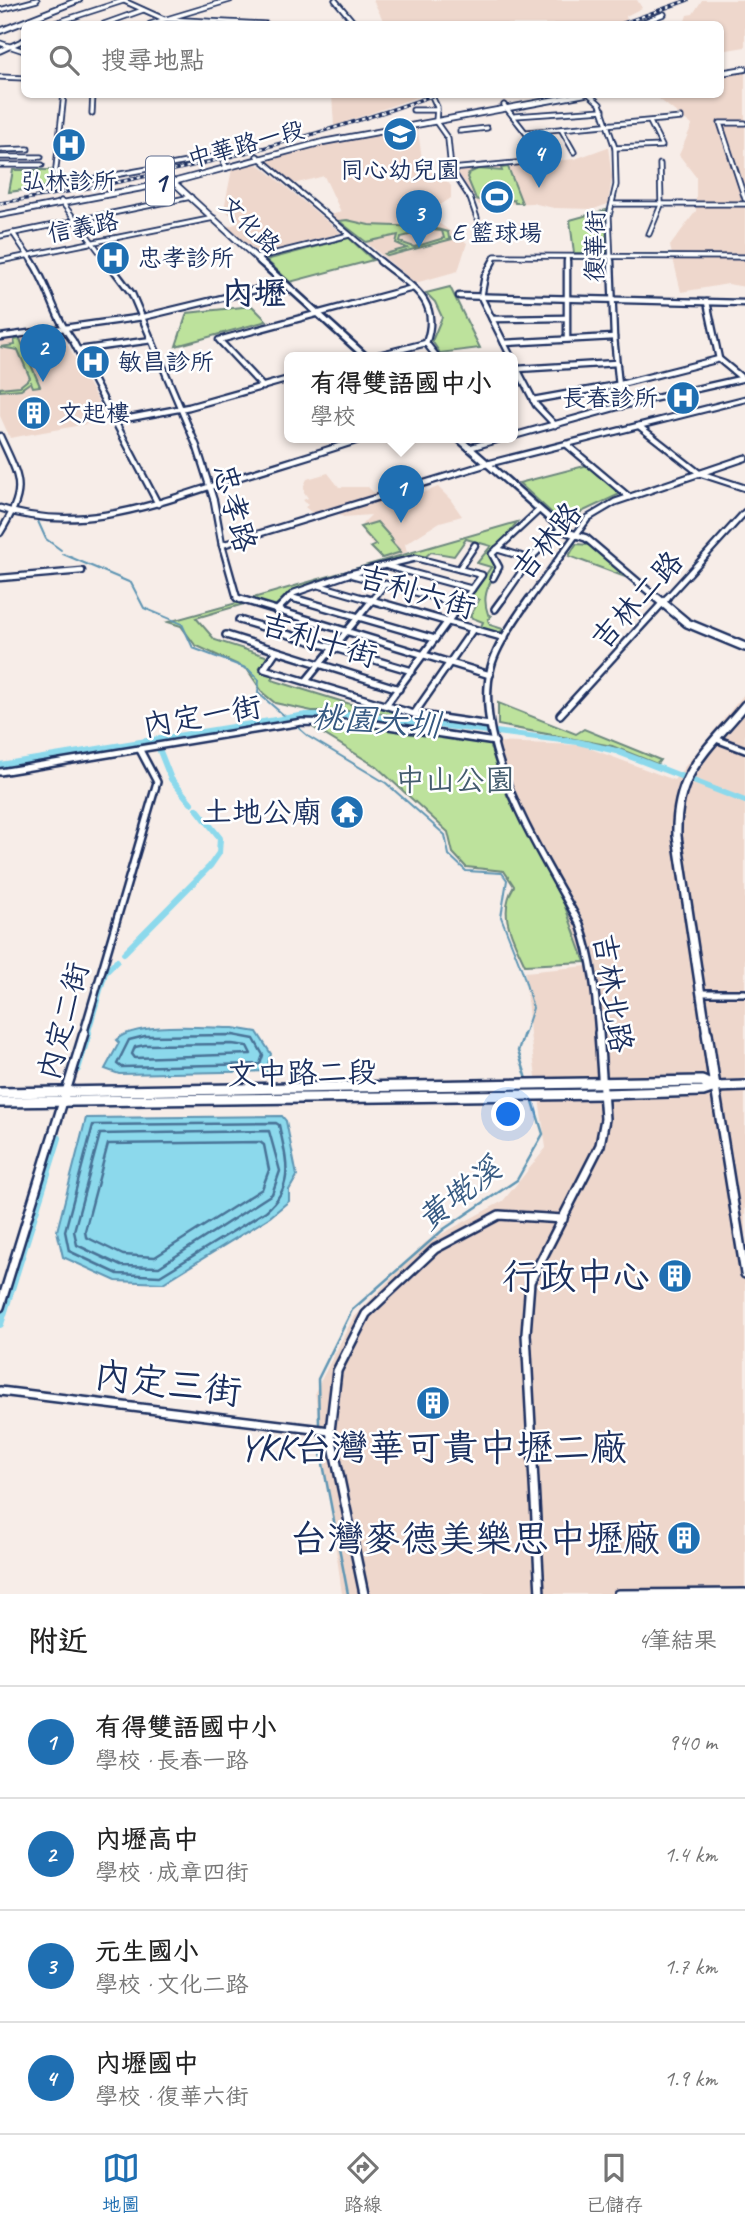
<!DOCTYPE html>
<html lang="zh-TW">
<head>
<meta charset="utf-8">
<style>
	:root { --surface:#fff; --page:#f2f2f2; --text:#222; --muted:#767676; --line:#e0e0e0; --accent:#1f6fb2 }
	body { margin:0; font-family:Caveat,"LXGW WenKai TC",sans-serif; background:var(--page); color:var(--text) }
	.you { position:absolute; left:509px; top:1115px; width:24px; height:24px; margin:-18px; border:5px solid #fff; border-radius:50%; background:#1a73e8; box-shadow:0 0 0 10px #1a73e833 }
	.badge { display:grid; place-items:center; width:46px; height:46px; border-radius:50%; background:var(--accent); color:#fff; font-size:23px; font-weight:700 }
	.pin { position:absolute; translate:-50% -58px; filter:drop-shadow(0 2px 4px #0008) }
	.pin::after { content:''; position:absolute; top:37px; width:24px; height:21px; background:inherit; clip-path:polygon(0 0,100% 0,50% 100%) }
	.popup { position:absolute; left:284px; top:352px; width:234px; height:91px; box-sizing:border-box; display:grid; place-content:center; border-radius:10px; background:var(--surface); filter:drop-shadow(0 2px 5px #0005); font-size:23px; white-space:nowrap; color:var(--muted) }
	.popup b { font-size:26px; color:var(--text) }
	.popup::after { content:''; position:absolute; left:50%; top:100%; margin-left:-14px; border:14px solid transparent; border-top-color:var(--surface) }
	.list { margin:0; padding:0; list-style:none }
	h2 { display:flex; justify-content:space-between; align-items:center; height:91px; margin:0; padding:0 28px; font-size:30px }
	h2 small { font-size:23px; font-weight:400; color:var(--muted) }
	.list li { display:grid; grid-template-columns:46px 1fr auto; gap:21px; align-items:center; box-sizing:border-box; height:112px; padding:0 28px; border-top:2px solid var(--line) }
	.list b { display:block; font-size:26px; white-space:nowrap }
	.list p { margin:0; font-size:23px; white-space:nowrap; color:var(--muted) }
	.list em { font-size:23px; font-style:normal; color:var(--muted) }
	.icon { flex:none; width:38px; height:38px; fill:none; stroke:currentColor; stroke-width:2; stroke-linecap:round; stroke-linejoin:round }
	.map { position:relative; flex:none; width:745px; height:1594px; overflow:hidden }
	.search { position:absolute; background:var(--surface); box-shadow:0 2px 5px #0004; left:21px; right:21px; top:21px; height:77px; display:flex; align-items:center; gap:18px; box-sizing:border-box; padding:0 24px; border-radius:10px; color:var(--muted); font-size:26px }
	.sheet { height:539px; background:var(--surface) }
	nav { display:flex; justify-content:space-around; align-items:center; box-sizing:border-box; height:98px; border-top:2px solid var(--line); background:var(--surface); font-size:19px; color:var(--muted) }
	nav a { display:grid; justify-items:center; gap:4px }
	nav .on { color:var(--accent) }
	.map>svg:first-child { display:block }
</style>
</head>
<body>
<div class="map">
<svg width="745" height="1594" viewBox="0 0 745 1594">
	<rect width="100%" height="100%" fill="#f7ede8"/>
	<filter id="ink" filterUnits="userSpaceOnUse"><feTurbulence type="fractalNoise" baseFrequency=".0143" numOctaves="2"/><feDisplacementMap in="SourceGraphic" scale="14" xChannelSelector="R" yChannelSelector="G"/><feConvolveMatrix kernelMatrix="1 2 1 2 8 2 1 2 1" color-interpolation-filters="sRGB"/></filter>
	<g filter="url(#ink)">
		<g fill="#eed7cc">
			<polygon points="373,0 637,0 642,8 626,16 627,21 616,24 385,24"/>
			<polygon points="702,0 745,0 745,47 721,51 720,24 684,24 687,15 693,14"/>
			<polygon points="745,70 745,287 728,284 681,292 670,246 696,211 696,177 679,155 692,125 654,95 720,94 721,74"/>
			<polygon points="422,94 423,95 334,126 332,95"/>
			<polygon points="414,127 418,131 424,173 438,171 451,186 451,198 425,215 430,219 421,226 369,225 347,220 337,221 331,215 341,212 324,176 294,184 266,162 268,159 312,147"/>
			<polygon points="608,147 612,177 608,204 594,209 554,208 532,203 479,205 456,170 575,159"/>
			<polygon points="253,163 261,166 341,233 259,254 226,227 239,223 224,209 232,169"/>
			<polygon points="440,224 467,243 458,271 415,283 366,242"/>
			<polygon points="62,333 81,371 109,420 10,438 0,416 0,340"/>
			<polygon points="328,473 339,487 368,487 376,495 313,514 305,507 308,505 303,500 308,498 304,492 304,485 307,479"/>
			<polygon points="438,487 450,499 462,516 440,522 405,544 407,552 385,559 365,536 362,524 371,515 343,517 336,510 413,488 420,494"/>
			<polygon points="745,693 745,1594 342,1594 315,1392 353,1318 425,1243 503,1201 546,1148 530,1034 525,972 587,966 489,739 495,742 581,745 674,780"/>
		</g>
		<g fill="#bde29c" stroke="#6c887d" stroke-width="2" fill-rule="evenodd">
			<polygon points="508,167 522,203 515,203 514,200 489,204 476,199 467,177 469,173 478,169 502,171 501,168"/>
			<polygon points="13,170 53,170 51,186 9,192"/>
			<polygon points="606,210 607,253 574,253 570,220"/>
			<path d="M 347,220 L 369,225 L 421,227 L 415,231 L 430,227 L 448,232 L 449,238 L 456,238 L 388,256 L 385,254 L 407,248 L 396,243 L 398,235 L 366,242 L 339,221 ZM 430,230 L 442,231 L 444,238 L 414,247 L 400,242 L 401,237 Z"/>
			<polygon points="349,238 373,260 290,282 266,260"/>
			<polygon points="450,287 480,348 440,353 432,341 442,317 435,302 426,293"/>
			<polygon points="252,306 267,321 176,346 187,313"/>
			<polygon points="20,339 40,386 33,387 31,382 21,389 0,391 0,388 20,386 30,378 18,350 0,347 15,345 14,340"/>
			<polygon points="588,465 622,493 571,517 554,515 519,483"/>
			<polygon points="377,522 393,540 391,541 401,552 382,558 371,547 376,545 360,527"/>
			<path d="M 517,522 L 491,556 L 498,568 C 489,585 481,595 488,614 L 491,616 L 488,620 L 490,625 L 503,629 L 499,634 L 480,629 L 483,622 L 470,617 L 479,600 L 471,596 L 491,567 L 477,563 L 491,546 L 466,539 L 454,556 L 431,552 L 424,558 C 397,554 322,578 296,590 C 288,594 282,601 275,608 L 246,600 Z"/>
			<polygon points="576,544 589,545 628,578 569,556"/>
			<polygon points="240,602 244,604 196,618 215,640 269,657 260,667 277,673 272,680 360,707 364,702 417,716 488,727 360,711 312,711 275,703 263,693 247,669 195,645 181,626 168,622"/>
			<polygon points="498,703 576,734 584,729 660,760 657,764 612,746 498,725"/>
			<path d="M 327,720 L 349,720 L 488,741 L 507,795 L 564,904 L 585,962 L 525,965 C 513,938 497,914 514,886 L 504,871 L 466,867 L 453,853 L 448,832 L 377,767 L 306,723 Z"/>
		</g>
		<g fill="#8cd9ec" stroke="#5f95b3" stroke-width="2">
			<path d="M 233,1028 L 257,1032 L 271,1054 L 268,1064 L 273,1066 L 273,1071 L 119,1074 L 105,1069 L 119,1043 L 116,1040 C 136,1021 205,1028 233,1028 Z"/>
			<polygon points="282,1116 286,1121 297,1176 289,1190 289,1201 270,1217 163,1283 116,1281 63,1257 57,1231 86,1118"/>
		</g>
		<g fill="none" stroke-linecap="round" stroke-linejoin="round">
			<g stroke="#487397" stroke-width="2.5">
				<polygon points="233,1035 254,1039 263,1055 260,1064 121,1067 117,1064 129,1040 145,1036"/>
				<polygon points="232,1044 247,1046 251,1054 135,1058 132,1054 135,1047 145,1045"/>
				<path d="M 276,1123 L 279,1125 C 286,1160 296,1185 266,1211 L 160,1276 L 118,1274 L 69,1251 L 65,1231 L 93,1125 Z"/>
				<polygon points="269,1131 280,1171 272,1194 159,1267 121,1266 77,1245 74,1231 100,1134"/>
				<polygon points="260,1142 264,1145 269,1170 262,1189 155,1257 123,1255 86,1237 85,1231 108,1144"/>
			</g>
			<g stroke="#5f95b3" stroke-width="2">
				<polyline points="37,519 46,539 61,550"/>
				<polyline points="63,554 131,583 144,608 182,624 193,648 248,669 259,680 258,693 309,737 386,783 445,835 449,855 466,871 502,873 507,880 501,917 522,970 533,1008 524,1035"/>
			</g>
			<g stroke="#5f95b3" stroke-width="2.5">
				<polyline points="524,1033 518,1051 527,1079"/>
				<polyline points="319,1426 318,1379 352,1310 444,1229 517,1180 543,1134 532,1098"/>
				<polyline points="320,1432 320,1448 348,1594"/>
			</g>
			<g stroke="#8cd9ec" stroke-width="6">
				<polyline points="156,741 171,779 191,803"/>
				<polyline points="0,765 306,715 357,715 578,742 616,751 745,801"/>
				<polyline points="124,953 210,866 219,853 220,838 197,809"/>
				<polyline points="87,1035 105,973 117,961"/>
			</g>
			<g stroke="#8cd9ec" stroke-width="8">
				<polyline points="77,1069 88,1033"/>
				<polyline points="0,1324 58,1138"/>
			</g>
			<g stroke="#1b2f5e" stroke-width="7">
				<g id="street-far3">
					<polyline points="122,0 164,19 266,24"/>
					<polyline points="335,0 355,24"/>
					<polyline points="0,10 37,0"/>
					<polyline points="52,24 123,1"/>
					<polyline points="104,24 143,10"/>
					<polyline points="150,24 230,0"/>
					<polyline points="638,24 664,14"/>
					<polyline points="0,43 24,51"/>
					<polyline points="0,51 24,40"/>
					<polyline points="0,77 24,78"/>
					<polyline points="64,94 54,186 220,156 227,168"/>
					<polyline points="431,94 437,107 436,122 448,139 451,169 470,198 477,218"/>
					<polyline points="589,94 600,104 615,148 616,185 609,216 611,263"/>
					<polyline points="504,105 547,160"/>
					<polyline points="413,110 437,110"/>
					<polyline points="92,113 93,94"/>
					<polyline points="515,116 603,110"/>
					<polyline points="745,123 720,123 745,199"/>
					<polyline points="561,129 574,152"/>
					<polyline points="460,131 487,128"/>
					<polyline points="527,132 681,118"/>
					<polyline points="615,148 662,146 650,122"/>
					<polyline points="0,150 28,149"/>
					<polyline points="257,156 383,263"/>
					<polyline points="0,157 41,157"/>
					<polyline points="0,165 42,165"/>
					<polyline points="451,169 547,160"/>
					<polyline points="61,201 108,263"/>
					<polyline points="612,204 745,204"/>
					<polyline points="13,233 33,263"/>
					<polyline points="649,234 661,205 660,164"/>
					<polyline points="0,236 191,197"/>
					<polyline points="567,257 567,263"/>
					<polyline points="256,258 349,235"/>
					<polyline points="0,261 214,218"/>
					<polyline points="492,263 495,256 745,257"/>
				</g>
			</g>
			<g stroke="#1b2f5e" stroke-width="9">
				<g id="street-far2">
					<path d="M 32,261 C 49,286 54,317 73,341 L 158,504"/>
					<polyline points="107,261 132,294 197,447 214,501 222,545 237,598 240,600"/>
					<path d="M 380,261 C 410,286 442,299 426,343"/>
					<polyline points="493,261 485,276 481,297 511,357"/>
					<polyline points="567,261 567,339"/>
					<polyline points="611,261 614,337 621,406"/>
					<polyline points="459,296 745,303"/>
					<polyline points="707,302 719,359"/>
					<polyline points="492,319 565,318"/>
					<polyline points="0,337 143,317 284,283"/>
					<polyline points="426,343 437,357"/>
					<polyline points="504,343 614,337"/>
					<polyline points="78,350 152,340"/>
					<polyline points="371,357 426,343"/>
					<polyline points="513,361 536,405 555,425"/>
					<polyline points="517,369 617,363"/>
					<polyline points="263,387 219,340 413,288"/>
					<polyline points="533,400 617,385 719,359 742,378"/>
					<polyline points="114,421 189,407 289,379"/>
					<polyline points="639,426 699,473 745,488"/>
					<path d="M 0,436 C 21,482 28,487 0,533"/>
					<polyline points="513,436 621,406 745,378"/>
					<polyline points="566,444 629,497"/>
					<polyline points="469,448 506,437"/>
					<path d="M 0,508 C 76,534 150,506 224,482 C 271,467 320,453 367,437"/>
					<polyline points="222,545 487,464 745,399"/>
					<polyline points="497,549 530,559"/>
					<polyline points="387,566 472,589"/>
					<polyline points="459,569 475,545"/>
					<polyline points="352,575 444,600"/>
					<polyline points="0,578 82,571"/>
					<polyline points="493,578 499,567 492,554 539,510"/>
					<polyline points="318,585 370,600"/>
					<polyline points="289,597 299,600"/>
					<polyline points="287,600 294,593 349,574 416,558 482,575 464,600"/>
					<polyline points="372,600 385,584"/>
					<polyline points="502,600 531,558 561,528"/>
					<polyline points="529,600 588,518 615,502 745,458"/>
					<polyline points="665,600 745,512"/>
				</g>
			</g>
			<g stroke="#1b2f5e" stroke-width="10">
				<g id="street-far1">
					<polyline points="237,598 490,675"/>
					<polyline points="293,598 435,639"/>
					<polyline points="364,598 505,638"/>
					<polyline points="438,598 460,604"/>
					<path d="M 530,598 C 517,616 496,646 491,667 C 471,747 543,856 580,924 C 593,960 596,996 599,1035"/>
					<polyline points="495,609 503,598"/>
					<polyline points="276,611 289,598"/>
					<polyline points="239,620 412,671"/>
					<polyline points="226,635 399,689"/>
					<polyline points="276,651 264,669 414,714 490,725"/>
					<polyline points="306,681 374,598"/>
					<polyline points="386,705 465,598"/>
					<polyline points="414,714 473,629"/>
					<polyline points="560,715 667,598"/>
					<polyline points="716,739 745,750"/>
					<polyline points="0,772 302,722 375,724 495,742"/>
					<polyline points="701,993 745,993"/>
					<polyline points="83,1035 157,782 140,750"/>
				</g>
			</g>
			<g stroke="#1b2f5e" stroke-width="12">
				<g id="street">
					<polyline points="715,1087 745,1274"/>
					<polyline points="0,1307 84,1033"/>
					<polyline points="0,1391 330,1431"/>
					<polyline points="364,1594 330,1431 337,1371 366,1314 435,1249 499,1215 563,1219"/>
					<polyline points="540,1594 526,1334 530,1282 600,1145 605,1119 599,1033"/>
					<polyline points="618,1594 745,1593"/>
				</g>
			</g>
			<g stroke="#1b2f5e" stroke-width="8">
				<g id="secondary-far3">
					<polyline points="0,31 79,0"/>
					<polyline points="170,179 262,263"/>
				</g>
			</g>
			<g stroke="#1b2f5e" stroke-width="10">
				<g id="secondary-far2">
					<polyline points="260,261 366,357"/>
					<polyline points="457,437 564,531 586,538 659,600"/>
				</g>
			</g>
			<g stroke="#1b2f5e" stroke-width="12">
				<g id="secondary-far1">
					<polyline points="657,598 687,623 745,647"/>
					<path d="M 707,1035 L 677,836 C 675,772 707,751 745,705"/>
				</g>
			</g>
			<g stroke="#1b2f5e" stroke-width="14">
				<g id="secondary">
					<polyline points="707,1033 715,1087"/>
					<polyline points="0,1093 702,1081 715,1087"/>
					<polyline points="0,1102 604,1094 703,1091 715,1087 745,1086"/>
				</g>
			</g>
			<g stroke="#1b2f5e" stroke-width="8">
				<g id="primary">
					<polyline points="720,73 745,69"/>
					<polyline points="0,215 173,182 323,142 585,94"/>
				</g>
			</g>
			<use href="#street-far3" stroke="#fff" stroke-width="3.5"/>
			<use href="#street-far2" stroke="#fff" stroke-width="4.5"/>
			<use href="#street-far1" stroke="#fff" stroke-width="5"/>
			<use href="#street" stroke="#fff" stroke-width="7"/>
			<use href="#secondary-far3" stroke="#fff" stroke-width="4.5"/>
			<use href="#secondary-far2" stroke="#fff" stroke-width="5"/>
			<use href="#secondary-far1" stroke="#fff" stroke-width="7"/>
			<use href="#secondary" stroke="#fff" stroke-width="9"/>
			<use href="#primary" stroke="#fff" stroke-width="4.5"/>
			<g stroke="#1b2f5e" stroke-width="3.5">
				<g id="rail">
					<polyline points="621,24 688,0"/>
					<path d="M 0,203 C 150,180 294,145 437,94"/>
				</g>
			</g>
			<use href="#rail" stroke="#fff" stroke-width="2" stroke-dasharray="3.5" stroke-linecap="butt"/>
		</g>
	</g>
	<defs>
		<g id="school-disc" transform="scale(1.75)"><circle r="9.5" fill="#1f6fb2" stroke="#fff"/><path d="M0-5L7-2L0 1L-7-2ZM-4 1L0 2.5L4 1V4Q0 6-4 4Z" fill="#fff"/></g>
		<g id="hospital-disc" transform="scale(1.75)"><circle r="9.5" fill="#1f6fb2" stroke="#fff"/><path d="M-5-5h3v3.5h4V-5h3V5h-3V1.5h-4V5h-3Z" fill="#fff"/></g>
		<g id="stadium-disc" transform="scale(1.75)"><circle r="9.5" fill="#1f6fb2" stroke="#fff"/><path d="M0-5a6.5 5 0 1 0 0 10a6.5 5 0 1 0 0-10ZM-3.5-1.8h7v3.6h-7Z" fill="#fff"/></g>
		<g id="building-disc" transform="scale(1.75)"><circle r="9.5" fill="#1f6fb2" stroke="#fff"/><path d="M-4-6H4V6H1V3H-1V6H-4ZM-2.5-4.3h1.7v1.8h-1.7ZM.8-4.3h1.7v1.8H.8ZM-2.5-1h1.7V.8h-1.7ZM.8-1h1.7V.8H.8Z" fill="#fff"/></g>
		<g id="temple-disc" transform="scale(1.75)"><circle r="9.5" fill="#1f6fb2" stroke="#fff"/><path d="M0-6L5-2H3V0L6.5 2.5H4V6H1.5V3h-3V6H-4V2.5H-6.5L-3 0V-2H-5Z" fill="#fff"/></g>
	</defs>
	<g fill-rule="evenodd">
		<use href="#school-disc" x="400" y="134"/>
		<use href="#hospital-disc" x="69" y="145"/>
		<use href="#stadium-disc" x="497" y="197"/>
		<use href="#hospital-disc" x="113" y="258"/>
		<use href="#hospital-disc" x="93" y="362"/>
		<use href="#hospital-disc" x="683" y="398"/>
		<use href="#building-disc" x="34" y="413"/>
		<use href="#temple-disc" x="347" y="812"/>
		<use href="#building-disc" x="675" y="1276"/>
		<use href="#building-disc" x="433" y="1403"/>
		<use href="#building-disc" x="684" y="1538"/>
	</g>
	<g text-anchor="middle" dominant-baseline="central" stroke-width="5" stroke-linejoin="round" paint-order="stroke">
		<g font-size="24" fill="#1b2f5e" stroke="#fff">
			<text transform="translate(246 144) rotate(-15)">中華路一段</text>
			<text transform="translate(250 225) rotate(43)">文化路</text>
			<text transform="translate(83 227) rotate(-11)">信義路</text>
			<text transform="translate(595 246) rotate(-89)">復華街</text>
		</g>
		<g font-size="24" fill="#1b2f5e" stroke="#fff">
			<text x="400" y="170">同心幼兒園</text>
			<text x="69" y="181">弘林診所</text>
			<text x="497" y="233">E 籃球場</text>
			<text x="138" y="258" text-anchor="start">忠孝診所</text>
			<text x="118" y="362" text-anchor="start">敏昌診所</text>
			<text x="658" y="398" text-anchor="end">長春診所</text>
			<text x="58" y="413" text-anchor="start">文起樓</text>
		</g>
		<rect fill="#fff" stroke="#5f6d8e" stroke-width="2" x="146" y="156.5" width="28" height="49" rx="5"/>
		<g font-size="28" font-weight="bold" fill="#1b2f5e">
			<text x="160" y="181">1</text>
		</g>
		<g font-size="30" fill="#1b2f5e" stroke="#fff">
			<text transform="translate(235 508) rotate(75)">忠孝路</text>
			<text transform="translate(547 541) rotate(-51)">吉林路</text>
			<text transform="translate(417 592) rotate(16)">吉利六街</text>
			<text transform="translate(637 600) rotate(-48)">吉林二路</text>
			<text transform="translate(319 640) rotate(17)">吉利十街</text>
			<text transform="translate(202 716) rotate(-10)">內定一街</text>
			<text transform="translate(613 993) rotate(81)">吉林北路</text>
			<text transform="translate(63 1021) rotate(-75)">內定二街</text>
			<text transform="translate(302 1073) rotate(-1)">文中路二段</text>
		</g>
		<g font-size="30" fill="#445c6e" stroke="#fff">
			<text x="455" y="780">中山公園</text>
		</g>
		<g font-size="30" fill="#1b2f5e" stroke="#fff" text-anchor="end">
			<text x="322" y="812">土地公廟</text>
		</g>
		<g font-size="32" font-weight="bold" fill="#1b2f5e" stroke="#fff">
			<text x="254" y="293">內壢</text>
		</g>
		<g font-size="32" font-style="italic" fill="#375a82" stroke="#fff">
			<text transform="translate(376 721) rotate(4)">桃園大圳</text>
			<text transform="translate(459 1194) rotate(-38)">黃墘溪</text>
		</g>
		<g font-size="37" fill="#1b2f5e" stroke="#fff" text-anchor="end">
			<text x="650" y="1276">行政中心</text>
			<text x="433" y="1447" text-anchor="middle">YKK台灣華可貴中壢二廠</text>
			<text x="660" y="1538">台灣麥德美樂思中壢廠</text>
		</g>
		<g font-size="37" fill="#1b2f5e" stroke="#fff">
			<text transform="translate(168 1383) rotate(7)">內定三街</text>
		</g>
	</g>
</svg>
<div class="you"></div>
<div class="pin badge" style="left:401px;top:523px">1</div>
<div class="popup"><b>有得雙語國中小</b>學校</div>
<div class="pin badge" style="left:43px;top:382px">2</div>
<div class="pin badge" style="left:419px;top:248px">3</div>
<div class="pin badge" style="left:539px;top:188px">4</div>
<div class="search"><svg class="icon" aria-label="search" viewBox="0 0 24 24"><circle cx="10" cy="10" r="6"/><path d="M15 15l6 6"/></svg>搜尋地點</div>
</div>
<section class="sheet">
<h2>附近<small>4筆結果</small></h2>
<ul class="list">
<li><span class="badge">1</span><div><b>有得雙語國中小</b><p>學校 · 長春一路</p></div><em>940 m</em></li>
<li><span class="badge">2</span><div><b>內壢高中</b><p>學校 · 成章四街</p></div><em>1.4 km</em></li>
<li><span class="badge">3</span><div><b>元生國小</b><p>學校 · 文化二路</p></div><em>1.7 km</em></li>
<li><span class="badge">4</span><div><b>內壢國中</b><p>學校 · 復華六街</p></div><em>1.9 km</em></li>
</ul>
</section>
<nav>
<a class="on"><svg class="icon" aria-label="map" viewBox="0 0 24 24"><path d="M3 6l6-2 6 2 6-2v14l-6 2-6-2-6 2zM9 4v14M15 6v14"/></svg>地圖</a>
<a><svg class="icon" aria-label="directions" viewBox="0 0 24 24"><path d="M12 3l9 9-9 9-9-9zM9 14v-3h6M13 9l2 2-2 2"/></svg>路線</a>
<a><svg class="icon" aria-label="saved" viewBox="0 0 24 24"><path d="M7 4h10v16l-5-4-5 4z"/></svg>已儲存</a>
</nav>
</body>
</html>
